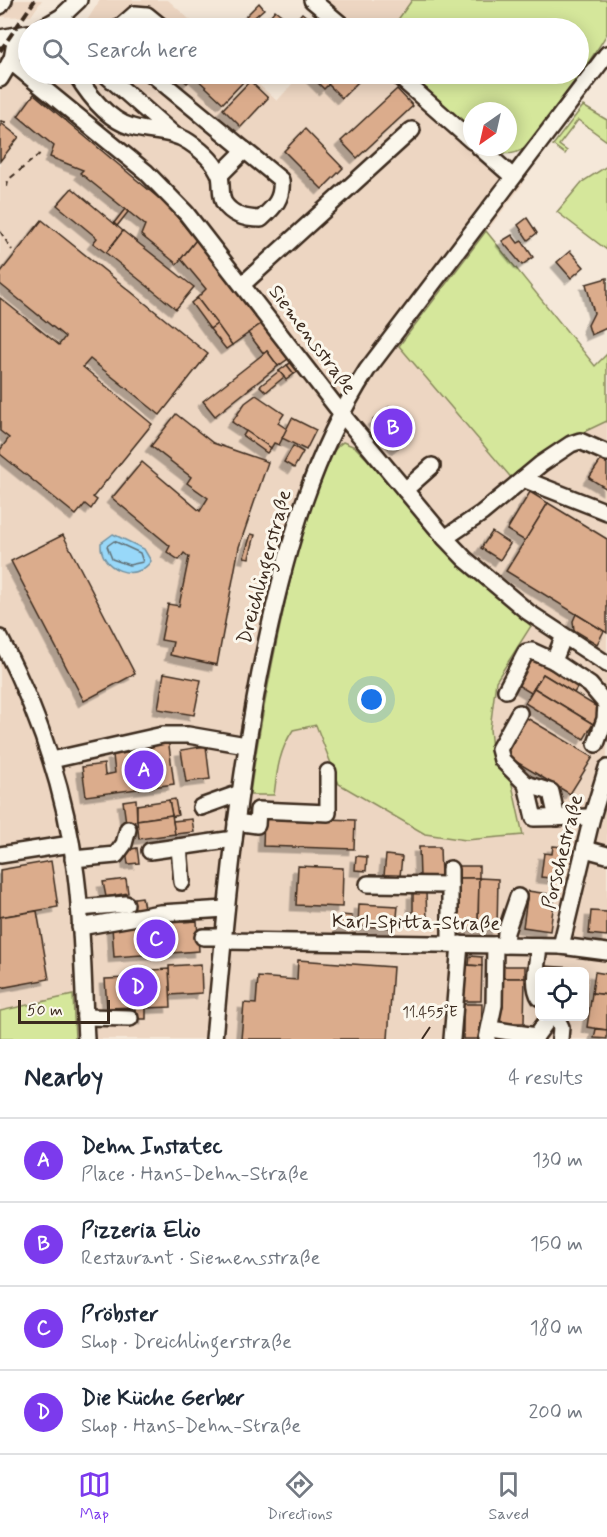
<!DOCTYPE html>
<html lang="en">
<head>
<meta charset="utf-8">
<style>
	:root { --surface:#fff; --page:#f2f2f3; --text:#1f2937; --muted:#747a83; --line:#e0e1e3; --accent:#7c3aed }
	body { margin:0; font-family:Mynerve,sans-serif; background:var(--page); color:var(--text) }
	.controls { position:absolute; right:18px; bottom:18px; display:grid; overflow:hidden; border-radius:9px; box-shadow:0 3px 15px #0003 }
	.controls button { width:54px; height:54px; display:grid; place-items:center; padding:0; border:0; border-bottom:2px solid var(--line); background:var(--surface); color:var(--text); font:30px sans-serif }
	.compass { position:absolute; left:463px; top:102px; width:54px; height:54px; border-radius:50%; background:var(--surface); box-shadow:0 3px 15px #0003; rotate:214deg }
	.scale { position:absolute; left:18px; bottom:15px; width:92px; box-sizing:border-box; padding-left:6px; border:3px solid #3b2a1e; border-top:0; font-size:16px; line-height:21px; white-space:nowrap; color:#3b2a1e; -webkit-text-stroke:4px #fbf7ec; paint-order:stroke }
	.you { position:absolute; left:372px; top:700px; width:21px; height:21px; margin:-15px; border:4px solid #fff; border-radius:50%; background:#1a73e8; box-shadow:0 0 0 9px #1a73e833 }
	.badge { display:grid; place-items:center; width:39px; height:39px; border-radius:50%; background:var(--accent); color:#fff; font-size:20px; font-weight:700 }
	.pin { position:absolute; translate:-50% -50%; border:3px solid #fff; box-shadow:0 2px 6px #0006 }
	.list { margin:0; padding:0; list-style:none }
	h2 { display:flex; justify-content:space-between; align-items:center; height:78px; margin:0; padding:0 24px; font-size:26px }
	h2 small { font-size:20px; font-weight:400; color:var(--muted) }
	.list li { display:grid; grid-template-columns:39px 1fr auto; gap:18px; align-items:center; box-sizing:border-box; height:84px; padding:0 24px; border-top:2px solid var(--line) }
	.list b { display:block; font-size:22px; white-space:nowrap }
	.list p { margin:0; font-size:20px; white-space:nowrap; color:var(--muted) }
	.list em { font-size:20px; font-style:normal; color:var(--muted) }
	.icon { flex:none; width:33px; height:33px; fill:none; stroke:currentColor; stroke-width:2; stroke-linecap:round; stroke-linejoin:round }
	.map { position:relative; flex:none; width:607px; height:1039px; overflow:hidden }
	.search { position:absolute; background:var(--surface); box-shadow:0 3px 15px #0003; left:18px; right:18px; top:18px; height:66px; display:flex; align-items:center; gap:15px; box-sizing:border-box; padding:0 21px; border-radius:33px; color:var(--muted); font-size:22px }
	.sheet { height:414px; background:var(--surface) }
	nav { display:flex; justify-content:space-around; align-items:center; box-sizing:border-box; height:84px; border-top:2px solid var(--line); background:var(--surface); font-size:16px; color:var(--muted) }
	nav a { display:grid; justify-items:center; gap:3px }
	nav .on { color:var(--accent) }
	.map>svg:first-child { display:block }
</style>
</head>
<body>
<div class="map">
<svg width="607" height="1039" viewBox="0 0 607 1039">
	<defs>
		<filter id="shadow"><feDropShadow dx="-5.5" dy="5.5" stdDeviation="0" flood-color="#0004"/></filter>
	</defs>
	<rect width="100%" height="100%" fill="#f5e8d9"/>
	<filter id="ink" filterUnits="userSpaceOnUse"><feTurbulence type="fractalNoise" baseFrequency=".0167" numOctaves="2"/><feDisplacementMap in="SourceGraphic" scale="12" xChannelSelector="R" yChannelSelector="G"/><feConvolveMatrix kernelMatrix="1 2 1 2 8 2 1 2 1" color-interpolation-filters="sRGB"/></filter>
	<g filter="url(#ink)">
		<g fill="#edd6c2" fill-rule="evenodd">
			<polygon points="0,0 42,0 31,16 0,17"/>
			<polygon points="100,0 168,0 199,28 77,28 86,22"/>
			<polygon points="312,0 412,0 392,28 340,28"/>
			<path d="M 28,57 L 28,74 L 247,74 L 277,101 L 301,74 L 410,74 L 472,130 L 472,147 L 491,147 L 512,167 L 523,184 L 399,346 L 514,481 L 550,448 L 607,421 L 607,1039 L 75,1039 L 73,995 L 0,1011 L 0,63 ZM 540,972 L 584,972 L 584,1017 L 540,1017 Z"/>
		</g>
		<g fill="#d5e79b" stroke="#88885c" stroke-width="1.5">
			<path d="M 412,0 L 607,0 C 607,9 607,24 607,33 C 603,44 531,143 521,150 C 515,154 509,154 503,153 L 501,155 L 491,147 L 508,147 L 508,111 L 472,111 L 472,130 L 410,74 L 578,74 L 578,28 L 392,28 Z"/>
			<polygon points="583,106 607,120 607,141 578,120 559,145 567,151 565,154 553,145"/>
			<polygon points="607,166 607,250 557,212 582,182"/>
			<polygon points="486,231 595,366 607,354 607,421 550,448 514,481 399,346"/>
			<path d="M 343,442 L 355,447 L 367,459 L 449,555 L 531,626 L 496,681 L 490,729 L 492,749 L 499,767 L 511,780 L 523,835 L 466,840 L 425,834 L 339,784 L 316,725 L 293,730 C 279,751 277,771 274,795 L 250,795 C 256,743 304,463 343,442 Z"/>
			<polygon points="73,995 75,1039 0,1039 0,1011"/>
		</g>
		<path fill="#98d8f9" stroke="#7392a1" stroke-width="1.5" d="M 113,534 L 144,549 L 151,561 C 136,584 99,569 101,543 Z"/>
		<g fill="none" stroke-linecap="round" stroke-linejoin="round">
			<polygon stroke="#607076" stroke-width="1.5" points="114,541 140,553 143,562 129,565 112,559 107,546"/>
		</g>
		<g fill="#dbac8c" stroke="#3b2a1e" stroke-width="1.5" filter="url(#shadow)">
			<polygon points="259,3 264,9 249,22 245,17"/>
			<polygon points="275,10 289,21 283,28 263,28 261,27"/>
			<polygon points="302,13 313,22 308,28 297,28 292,24"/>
			<polygon points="176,74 241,74 246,79 223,103 194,76 187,83"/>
			<polygon points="315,74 339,74 324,89 312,77"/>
			<polygon points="339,74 360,74 363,77 342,98 328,84"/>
			<polygon points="250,81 268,98 241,127 223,109"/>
			<polygon points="397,89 413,106 357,158 341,141"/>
			<polygon points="34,94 168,206 196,240 177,264 141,235 145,225 80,173 83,170 50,157 54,146 18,116"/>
			<polygon points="1,123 19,137 0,161 0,124"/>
			<polygon points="305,129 343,168 322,189 284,151"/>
			<polygon points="72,188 123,231 106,253 93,243 97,238 57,205"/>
			<polygon points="125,209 128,212 117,226 114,223"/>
			<polygon points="527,218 537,233 528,240 518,225"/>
			<polygon points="42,220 208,354 160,415 90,359 83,367 152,424 93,497 97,500 91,509 85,504 76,515 0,454 0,450 9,438 0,431 0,298 59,345 65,337 0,284 0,273"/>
			<polygon points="123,231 194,287 176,309 106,253"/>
			<polygon points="512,235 518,243 522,241 533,257 522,265 502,241"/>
			<polygon points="196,240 261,324 232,345 197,298 206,289 181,259"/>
			<polygon points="570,251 584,267 571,278 557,262"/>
			<polygon points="607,278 607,328 591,335 588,325 594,313 586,284"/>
			<polygon points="197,298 217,324 210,329 191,303"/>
			<polygon points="217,324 232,345 226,349 210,329"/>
			<polygon points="261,324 288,359 278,366 267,351 264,354 248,333"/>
			<polygon points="267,351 278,366 215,416 203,401"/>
			<polygon points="292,362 299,371 294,374 287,365"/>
			<polygon points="287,365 294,374 286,380 279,371"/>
			<polygon points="279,371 284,377 266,392 260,386"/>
			<polygon points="256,395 284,414 278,423 287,429 279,445 274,443 271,448 232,422 245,403"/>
			<polygon points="389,407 412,435 397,448 373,420"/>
			<polygon points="176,414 213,443 268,462 239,547 217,665 170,655 173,642 161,640 168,604 179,606 189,557 184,553 179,560 167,552 170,546 112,498 142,462 200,511 208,498 187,483 191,477 151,446"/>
			<polygon points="292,418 316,430 306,450 282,438"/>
			<polygon points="246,431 271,448 267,453 243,436"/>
			<polygon points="293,446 303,452 294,468 284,462"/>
			<polygon points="601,460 607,464 607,489 589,478"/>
			<polygon points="530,492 548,503 525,541 507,530"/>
			<polygon points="548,503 607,539 607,633 506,571"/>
			<polygon points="492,532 510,544 500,560 481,548"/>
			<polygon points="251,534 255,535 249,558 244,557"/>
			<polygon points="63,535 135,674 84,701 11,561"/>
			<polygon points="576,614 604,631 597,644 574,630 573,621"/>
			<polygon points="533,656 580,683 574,693 543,674 531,693 516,684"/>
			<polygon points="164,673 201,680 194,715 158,709"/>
			<polygon points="543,674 602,710 593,724 534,688"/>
			<polygon points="534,688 593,724 584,739 525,703"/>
			<polygon points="527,718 593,757 570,794 505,755"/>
			<polygon points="168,738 174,784 86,796 82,767 104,764 105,775 115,773 113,755 140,751 139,742"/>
			<polygon points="206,746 210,779 186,782 181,750"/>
			<polygon points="136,799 137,821 126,823 123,801"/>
			<polygon points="175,799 178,815 172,817 169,800"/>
			<polygon points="169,800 172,815 137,820 137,805"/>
			<polygon points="172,815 175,834 139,839 137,820"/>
			<polygon points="264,817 355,820 354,849 263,846"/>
			<polygon points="192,819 194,832 175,834 173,821"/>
			<polygon points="553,846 563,847 559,879 541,877 544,853 552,854"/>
			<polygon points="419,847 440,847 441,877 420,877"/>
			<polygon points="137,848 139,863 128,864 126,850"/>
			<polygon points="386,855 402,857 400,876 384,875"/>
			<polygon points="356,856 367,857 366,871 355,870"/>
			<polygon points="51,861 58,907 0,917 0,870"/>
			<polygon points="298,866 343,868 342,907 296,905"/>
			<rect x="456" y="866" width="23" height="12"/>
			<polygon points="456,878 479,878 478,928 456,928"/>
			<polygon points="479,878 498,879 497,929 478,928"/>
			<polygon points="126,879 128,893 106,897 103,882"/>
			<polygon points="528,891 555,895 550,931 523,927"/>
			<polygon points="413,893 426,893 427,920 413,920"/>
			<polygon points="142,897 144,908 130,910 128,899"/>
			<polygon points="359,904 398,906 396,928 358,926"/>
			<polygon points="37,911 49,979 0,988 0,917"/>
			<polygon points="591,911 607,912 607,936 589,934"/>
			<polygon points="341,915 352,916 351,929 340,928"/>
			<polygon points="197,921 199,951 114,957 112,927"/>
			<polygon points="470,956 482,957 482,966 469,965"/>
			<polygon points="298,960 393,967 388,1039 241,1039 244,1003 256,1004 258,977 297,980"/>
			<polygon points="201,964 202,993 170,995 169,966"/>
			<polygon points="465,965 482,966 481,1001 464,1001"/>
			<rect x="503" y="966" width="22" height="12"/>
			<polygon points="545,966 574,968 574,972 544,972"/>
			<polygon points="169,969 171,1007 146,1008 146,1019 135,1019 135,1007 107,1008 105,979 152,977 152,970"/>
			<polygon points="595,972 607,974 607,995 592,993"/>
			<polygon points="500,978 525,978 524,1023 499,1023"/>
			<polygon points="592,993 607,995 607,1030 587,1027"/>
			<polygon points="463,1004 482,1004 481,1039 463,1039"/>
			<polygon points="596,1029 607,1030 607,1039 594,1038"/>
		</g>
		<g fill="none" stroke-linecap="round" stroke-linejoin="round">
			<g stroke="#3b2a1e" stroke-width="20">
				<g id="minor">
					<polyline points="312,0 345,28"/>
					<polyline points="0,6 4,0"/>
					<polyline points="42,28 61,17 79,0"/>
					<polyline points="119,28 135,14 147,15 163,28"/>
					<polyline points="0,38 28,33"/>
					<polyline points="10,61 146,172 186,213 341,413 445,538 465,559 528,612 607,664"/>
					<path d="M 76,74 C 88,94 108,120 132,127 C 152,133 171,130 189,142 C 201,150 215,162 220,176 C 222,184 220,196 224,203 C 232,215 247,219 261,219 C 274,207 283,199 281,180 L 152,74"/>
					<polyline points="105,74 172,133"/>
					<polyline points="396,74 472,141"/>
					<polyline points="0,79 12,59 16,36"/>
					<polyline points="479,147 513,177"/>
					<polyline points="220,175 245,150"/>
					<polyline points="243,284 412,130"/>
					<polyline points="523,479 607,512"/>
					<polyline points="405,490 432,466"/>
					<polyline points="445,538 482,513 541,464 571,444 580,441 607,453"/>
					<path d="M 0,638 C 39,713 66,791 76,875 C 83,929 83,985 86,1039"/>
					<polyline points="563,638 554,661 590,685 606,704 605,719 596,744"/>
					<polyline points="506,690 526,652 532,651 554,661"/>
					<polyline points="519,713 499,749 502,760 526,784 534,818 592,817"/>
					<polyline points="52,760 163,735 188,735 246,745"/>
					<polyline points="526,784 551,792 557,818"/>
					<polyline points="201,807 240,793"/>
					<polyline points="236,822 257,825 258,810 328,813 328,772"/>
					<polyline points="179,847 182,882"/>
					<polyline points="585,849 607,855"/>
					<polyline points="150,851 234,839"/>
					<polyline points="0,855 71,844"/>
					<polyline points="73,859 116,855 124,844 128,829"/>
					<polyline points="368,884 450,885"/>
					<polyline points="79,908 126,904"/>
					<polyline points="80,927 160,913 226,909"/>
					<polyline points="203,937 224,937"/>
					<polyline points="224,941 561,946 607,952"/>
					<polyline points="450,944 450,869"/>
					<polyline points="505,945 506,932 518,897"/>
					<path d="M 539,946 C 538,961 531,985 540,998"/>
					<polyline points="561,946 592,817 607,768"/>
					<polyline points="85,1017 130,1018"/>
					<polyline points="556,1017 561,1027 560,1039"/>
					<polyline points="491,1029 536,1036 535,1039"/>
					<polyline points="536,1036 550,1017"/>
					<path d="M 214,1039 C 226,906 238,774 266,644 C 287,546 313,454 367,370 L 607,54"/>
					<polyline points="452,1039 460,944"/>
					<polyline points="487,1039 494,1005 495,945"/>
				</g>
			</g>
			<g stroke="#3b2a1e" stroke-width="2" stroke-dasharray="6 4.5" stroke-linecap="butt">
				<polyline points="0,121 10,123"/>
				<polyline points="7,187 8,180 41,153"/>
				<polyline points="0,231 12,250"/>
			</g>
			<use href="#minor" stroke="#fbf7ec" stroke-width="15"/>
			<polyline stroke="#3b2a1e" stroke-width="4" stroke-dasharray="9 4.5" stroke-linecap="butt" points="0,51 35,0"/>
		</g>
	</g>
	<path fill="none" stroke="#3b2a1e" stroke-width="2" d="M 422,1039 L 430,1027"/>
	<g text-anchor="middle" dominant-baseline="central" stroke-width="6" stroke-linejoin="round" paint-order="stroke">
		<g font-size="20" fill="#3b2a1e" stroke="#fbf7ec">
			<text transform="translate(312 340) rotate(53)">Siemensstraße</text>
			<text transform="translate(265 567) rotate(-75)">Dreichlingerstraße</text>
			<text transform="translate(563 852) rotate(-76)">Porschestraße</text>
			<text transform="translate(416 923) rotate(1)">Karl-Spitta-Straße</text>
		</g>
	</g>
	<g font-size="15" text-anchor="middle" fill="#3b2a1e" stroke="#fbf7ec" stroke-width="6" stroke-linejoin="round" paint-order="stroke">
		<text x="430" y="1017">11.455°E</text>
	</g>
</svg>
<div class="controls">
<button><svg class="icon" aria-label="locate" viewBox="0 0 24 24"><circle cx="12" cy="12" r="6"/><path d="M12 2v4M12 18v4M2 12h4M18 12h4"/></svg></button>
</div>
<svg class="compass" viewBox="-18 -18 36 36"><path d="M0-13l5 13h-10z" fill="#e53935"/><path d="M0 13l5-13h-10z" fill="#747a83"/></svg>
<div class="scale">50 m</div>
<div class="you"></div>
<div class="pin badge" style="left:144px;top:770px">A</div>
<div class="pin badge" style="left:393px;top:428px">B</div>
<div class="pin badge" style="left:156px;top:939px">C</div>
<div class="pin badge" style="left:138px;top:987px">D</div>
<div class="search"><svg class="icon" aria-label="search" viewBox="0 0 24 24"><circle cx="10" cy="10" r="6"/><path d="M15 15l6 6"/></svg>Search here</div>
</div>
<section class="sheet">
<h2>Nearby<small>4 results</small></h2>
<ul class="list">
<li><span class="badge">A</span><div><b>Dehn Instatec</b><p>Place · Hans-Dehn-Straße</p></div><em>130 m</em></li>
<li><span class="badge">B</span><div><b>Pizzeria Elio</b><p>Restaurant · Siemensstraße</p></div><em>150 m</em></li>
<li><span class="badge">C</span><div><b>Pröbster</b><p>Shop · Dreichlingerstraße</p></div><em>180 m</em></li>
<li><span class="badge">D</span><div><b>Die Küche Gerber</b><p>Shop · Hans-Dehn-Straße</p></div><em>200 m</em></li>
</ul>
</section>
<nav>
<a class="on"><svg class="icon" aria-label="map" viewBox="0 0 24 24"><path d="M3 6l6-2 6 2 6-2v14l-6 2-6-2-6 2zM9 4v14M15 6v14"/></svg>Map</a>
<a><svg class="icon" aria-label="directions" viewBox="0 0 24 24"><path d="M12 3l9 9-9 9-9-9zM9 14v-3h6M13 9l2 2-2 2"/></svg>Directions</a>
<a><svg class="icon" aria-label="saved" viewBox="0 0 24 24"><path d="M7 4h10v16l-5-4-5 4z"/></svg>Saved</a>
</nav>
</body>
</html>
